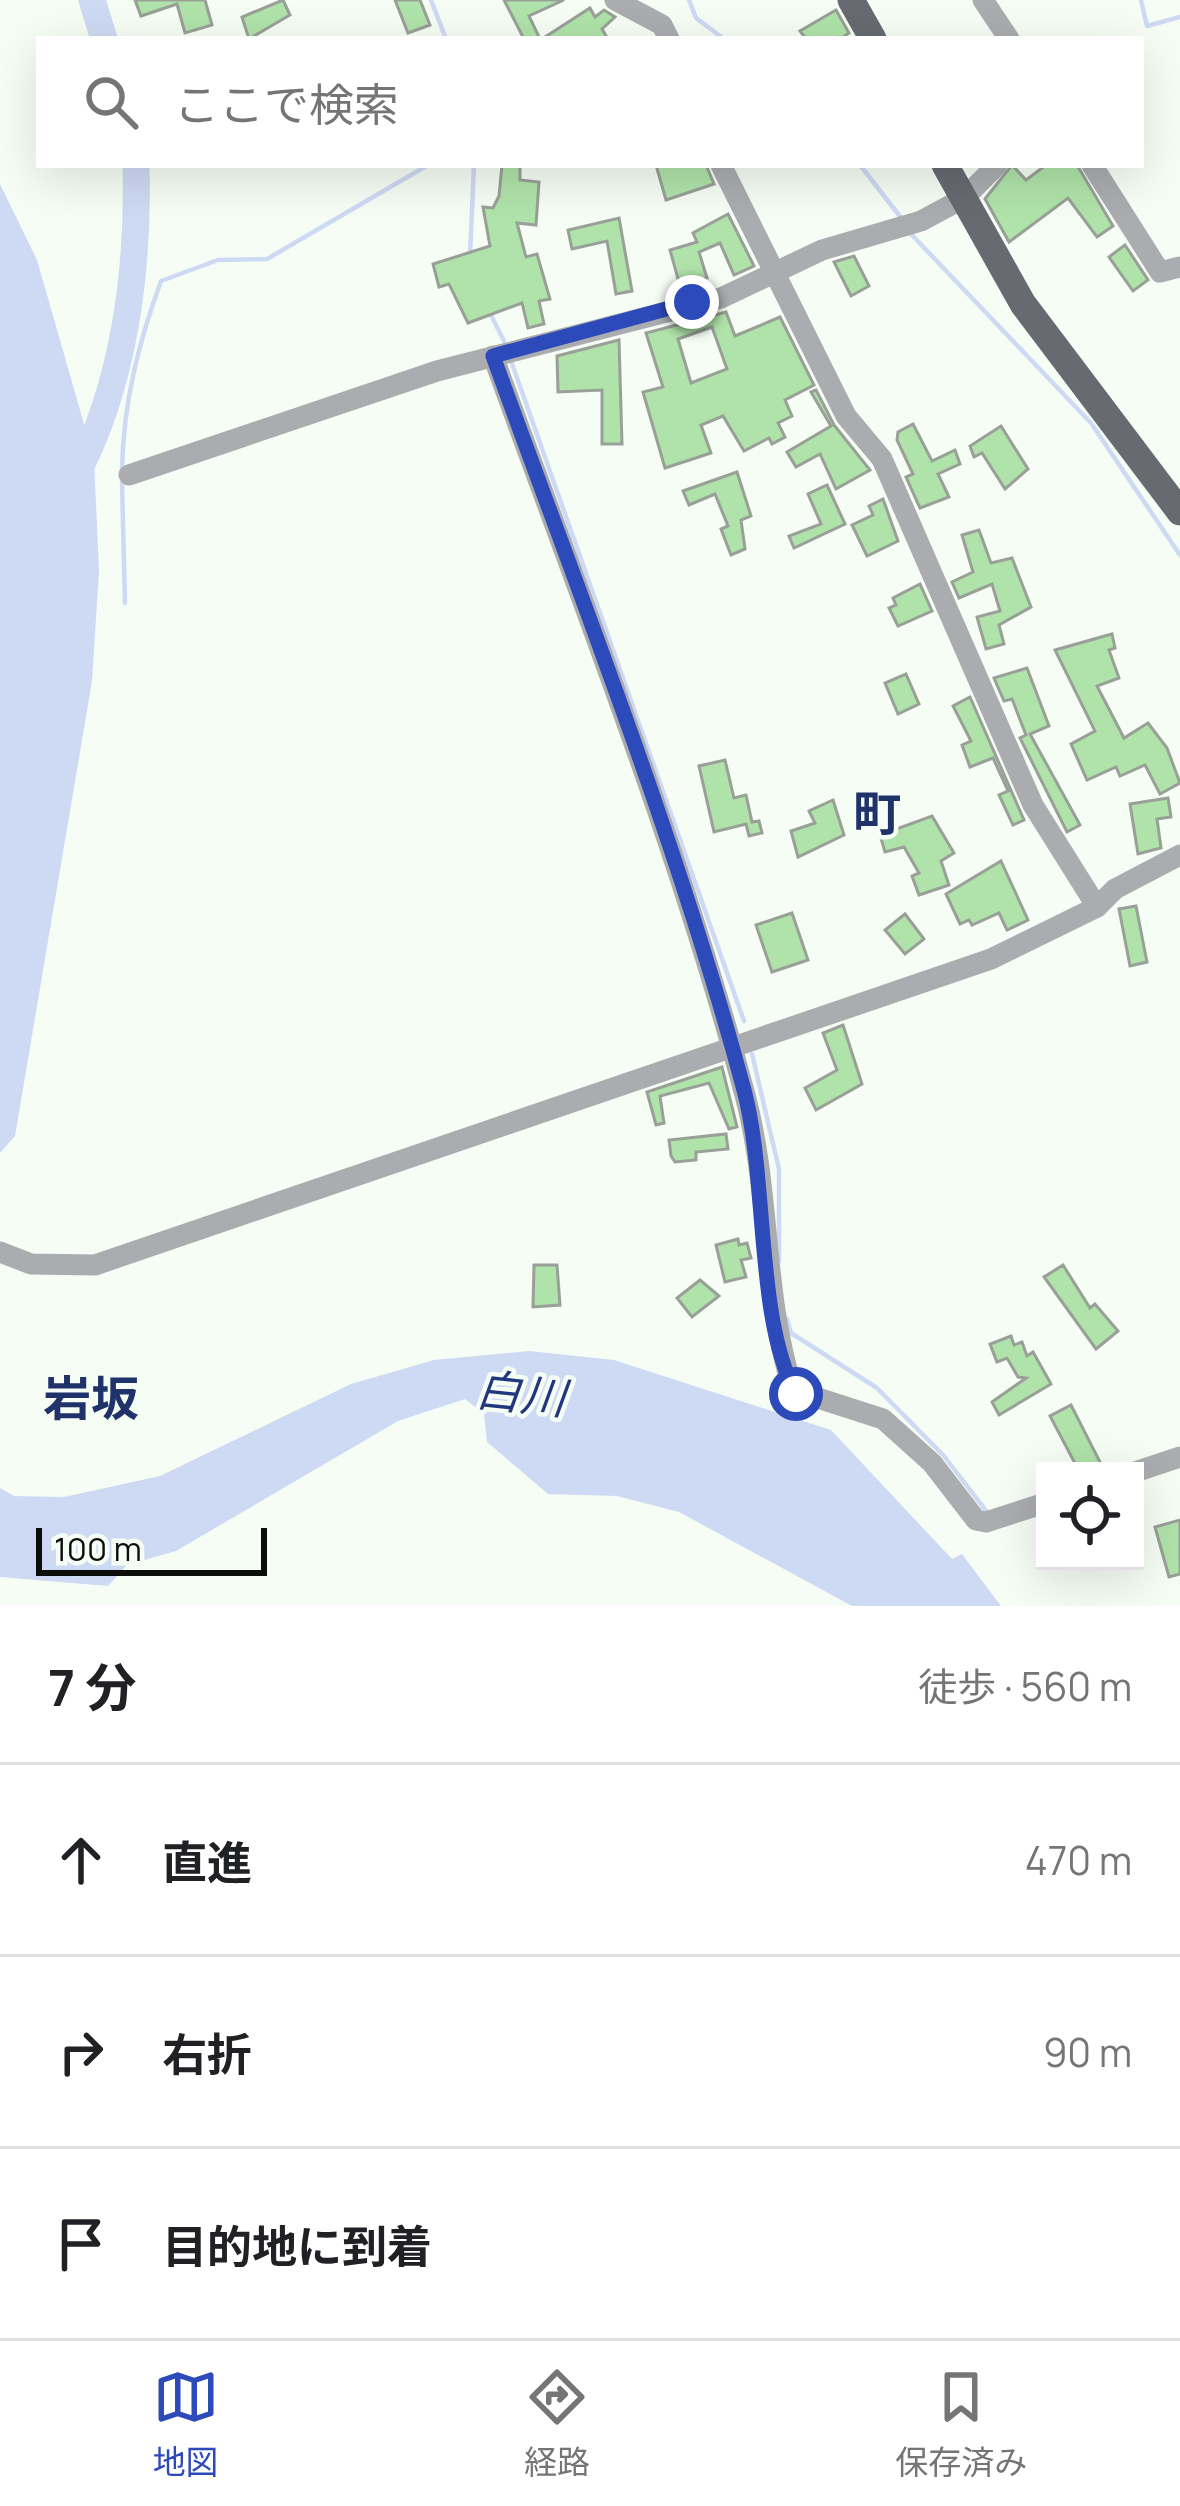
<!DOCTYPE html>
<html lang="ja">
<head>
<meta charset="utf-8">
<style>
	:root { --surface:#fff; --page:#f2f2f2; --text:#202124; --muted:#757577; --line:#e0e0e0; --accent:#2d4aba }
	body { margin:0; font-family:Manrope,"Noto Sans JP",sans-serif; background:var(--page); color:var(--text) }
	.controls { position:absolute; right:36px; bottom:36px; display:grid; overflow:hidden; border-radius:0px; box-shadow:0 12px 48px #0002 }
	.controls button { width:108px; height:108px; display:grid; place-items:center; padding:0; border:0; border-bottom:3px solid var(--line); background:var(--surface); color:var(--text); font:60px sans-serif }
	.scale { position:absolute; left:36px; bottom:30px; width:231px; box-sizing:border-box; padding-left:12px; border:6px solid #0c0e0c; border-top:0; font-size:33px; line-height:42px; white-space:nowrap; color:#0c0e0c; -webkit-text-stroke:9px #f6fdf5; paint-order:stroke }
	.stop { position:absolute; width:36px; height:36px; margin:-27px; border:9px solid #2d4aba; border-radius:50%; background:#fff }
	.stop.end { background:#2d4aba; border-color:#fff; box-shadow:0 3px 12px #0008 }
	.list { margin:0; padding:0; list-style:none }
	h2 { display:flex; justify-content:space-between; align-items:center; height:156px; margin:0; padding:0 48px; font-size:51px }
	h2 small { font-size:39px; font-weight:400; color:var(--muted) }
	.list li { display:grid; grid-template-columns:78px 1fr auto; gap:36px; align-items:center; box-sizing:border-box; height:192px; padding:0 48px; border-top:3px solid var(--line) }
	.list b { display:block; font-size:45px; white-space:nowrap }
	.list em { font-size:39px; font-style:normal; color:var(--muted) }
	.icon { flex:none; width:66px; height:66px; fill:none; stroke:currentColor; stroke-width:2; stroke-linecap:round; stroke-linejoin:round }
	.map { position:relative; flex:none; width:1180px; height:1606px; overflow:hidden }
	.search { position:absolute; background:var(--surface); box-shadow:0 12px 48px #0002; left:36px; right:36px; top:36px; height:132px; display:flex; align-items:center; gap:30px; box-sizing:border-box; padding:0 42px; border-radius:0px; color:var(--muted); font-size:45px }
	.sheet { height:732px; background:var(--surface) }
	nav { display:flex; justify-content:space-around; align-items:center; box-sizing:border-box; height:168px; border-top:3px solid var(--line); background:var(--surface); font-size:33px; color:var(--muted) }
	nav a { display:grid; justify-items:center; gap:6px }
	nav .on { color:var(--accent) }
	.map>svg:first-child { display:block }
</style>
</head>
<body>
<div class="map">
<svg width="1180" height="1606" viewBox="0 0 1180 1606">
	<rect width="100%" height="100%" fill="#f6fdf5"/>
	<g fill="#ced9f3">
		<polygon points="0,184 37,260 94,459 99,571 92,681 15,1136 0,1153"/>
		<polygon points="529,1351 614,1360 831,1430 952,1559 962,1554 1001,1606 852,1606 679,1512 617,1496 548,1494 487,1442 484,1414 465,1399 398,1421 176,1551 127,1565 108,1586 0,1577 0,1488 14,1496 64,1497 160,1476 351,1384 434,1360"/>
	</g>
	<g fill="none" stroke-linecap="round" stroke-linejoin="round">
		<g stroke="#ced9f3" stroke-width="4.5">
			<polyline points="431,0 446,39"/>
			<polyline points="689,0 696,18 724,39"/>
			<polyline points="1141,0 1147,26 1180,17"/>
			<polyline points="860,165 902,219"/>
			<polyline points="911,234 1091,423 1180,555"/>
			<polyline points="470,255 474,165"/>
			<polyline points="489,311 504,341"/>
			<polyline points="510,358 744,1021"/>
			<path d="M 122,471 C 123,404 138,344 161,281 L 218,260 L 267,259 L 428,165"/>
			<polyline points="122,483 125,603"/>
			<polyline points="752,1054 779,1169 779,1261"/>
			<polyline points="787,1319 791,1333 877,1388 944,1456 987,1512"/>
		</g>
		<g stroke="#ced9f3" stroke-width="27">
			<polyline points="92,0 104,39"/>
			<path d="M 73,481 C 124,389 139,270 136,165"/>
		</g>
	</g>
	<g fill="#afe3a9" stroke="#99a098" stroke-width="3" fill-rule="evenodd">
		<polygon points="135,0 205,0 212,25 185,33 177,4 141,16"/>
		<polygon points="283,0 290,15 249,39 242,17"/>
		<polygon points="395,0 420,0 430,25 408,33"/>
		<polygon points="504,0 564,0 529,16 540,39 524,39"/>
		<polygon points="590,8 595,17 604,10 615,17 602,29 608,39 542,39"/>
		<polygon points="836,10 849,33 840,39 806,39 800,31"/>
		<polygon points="502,165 520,165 520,180 539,182 536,225 517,223 526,257 537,254 550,299 539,301 544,324 528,328 522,303 468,323 449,284 439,287 433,264 490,246 483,207 493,208 499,196"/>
		<polygon points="656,165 706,165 714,184 666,200"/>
		<polygon points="1012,165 1026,180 1046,165 1077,165 1113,226 1097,237 1068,198 1009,242 985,199"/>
		<polygon points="728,214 754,266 734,275 720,243 699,252 707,278 680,286 670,250 697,242 693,233"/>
		<polygon points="619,218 632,291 616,294 607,241 572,249 568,230"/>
		<polygon points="1125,245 1148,280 1133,291 1109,257"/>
		<polygon points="854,256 869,286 851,296 834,262"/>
		<path d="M 726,312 L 735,336 L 780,317 L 814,385 L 785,400 L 792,416 L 778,423 L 785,437 L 772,444 L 769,438 L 744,451 L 723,416 L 701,425 L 711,453 L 665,468 L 643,392 L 663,387 L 646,333 ZM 712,327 L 727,369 L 691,383 L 678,339 Z"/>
		<polygon points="619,340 622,444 602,444 602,390 558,392 557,356"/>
		<polygon points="816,390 834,425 870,470 836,489 820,454 796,467 787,452 831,426 811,392"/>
		<polygon points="913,424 932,461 955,450 960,464 938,474 949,497 920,508 906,477 913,474 897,440 898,432"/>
		<polygon points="1001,426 1028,469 1005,489 982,453 974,457 970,446"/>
		<polygon points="737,472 751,516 741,520 745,549 731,555 721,529 728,526 715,494 689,505 683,491"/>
		<polygon points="827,485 845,524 794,548 789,536 821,524 808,494"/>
		<polygon points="883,499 898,541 867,556 852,525 873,515 869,506"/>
		<polygon points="979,530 991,563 1012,558 1031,607 999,625 1004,644 986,649 977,617 1000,611 992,584 959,598 952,582 973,572 962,535"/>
		<polygon points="920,584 932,611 898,626 889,608 896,605 893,598"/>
		<polygon points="1112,634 1115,648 1109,650 1119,678 1097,686 1124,738 1148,723 1167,748 1180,783 1160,794 1145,765 1120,776 1116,767 1087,780 1071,744 1095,731 1055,650"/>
		<polygon points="1027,668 1049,726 1030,734 1080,825 1067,832 1020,738 1026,735 1012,699 1004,701 994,678"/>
		<polygon points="906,674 919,704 898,714 885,683"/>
		<polygon points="970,697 1024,820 1013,825 999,795 1008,791 993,758 970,767 962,745 971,741 953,706"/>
		<polygon points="725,760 734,798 746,795 752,822 759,821 762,833 749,836 746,824 714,832 699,766"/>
		<polygon points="1168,798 1171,817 1157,819 1161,848 1138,854 1130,804"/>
		<polygon points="833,800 844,835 798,857 791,831 815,823 809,811"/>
		<polygon points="932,816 954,853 941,861 949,885 919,895 912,876 919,873 904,847 885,852 880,835"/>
		<polygon points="1001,861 1028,920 1007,930 999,913 972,925 969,920 960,924 946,894"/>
		<polygon points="1136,906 1147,962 1130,966 1119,909"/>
		<polygon points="792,913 808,960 772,972 756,925"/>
		<polygon points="905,914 924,939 905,954 885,930"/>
		<polygon points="843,1025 862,1084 816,1110 805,1088 837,1070 823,1033"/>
		<polygon points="722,1067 737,1127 729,1129 709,1083 660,1096 664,1123 656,1125 647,1092"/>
		<polygon points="726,1134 728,1149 696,1152 696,1160 675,1162 671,1156 669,1140"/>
		<polygon points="738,1239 739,1245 747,1243 751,1258 741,1260 746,1277 725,1282 716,1245"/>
		<polygon points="534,1265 557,1265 560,1305 533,1307"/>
		<polygon points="1063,1265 1090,1308 1095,1304 1118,1331 1096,1349 1044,1277"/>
		<polygon points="700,1280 719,1296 692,1317 677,1298"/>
		<polygon points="1011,1336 1014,1345 1022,1342 1027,1356 1033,1352 1051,1384 999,1415 992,1402 1026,1378 1018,1377 1007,1358 997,1362 990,1344"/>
		<polygon points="1071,1405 1101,1464 1087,1471 1079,1471 1050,1416"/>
		<polygon points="1180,1520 1180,1574 1169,1577 1155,1527"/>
	</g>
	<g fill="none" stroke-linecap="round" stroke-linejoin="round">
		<g stroke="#aaacaf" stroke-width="21">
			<polyline points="615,0 662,25 669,39"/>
			<polyline points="983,0 1009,39"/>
			<polyline points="721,165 846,416 882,459 1033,805 1097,907"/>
			<polyline points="1092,165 1160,272 1180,267"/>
			<path d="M 493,356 C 581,600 678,844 745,1095 C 771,1192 762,1294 793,1390 L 883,1419 L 932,1463 L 976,1520 L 986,1522 L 1045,1503"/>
			<polyline points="129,475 437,371 721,298 822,250 921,221 964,198 997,165"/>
			<polyline points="0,1252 31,1264 95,1265 991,959 1097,907 1115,889 1180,855"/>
			<polyline points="1135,1472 1180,1457"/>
		</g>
		<g stroke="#676a71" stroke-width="27">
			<polyline points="851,0 873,39"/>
			<polyline points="945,165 1023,304 1180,512"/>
		</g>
	</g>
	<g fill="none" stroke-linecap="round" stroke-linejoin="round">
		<path stroke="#2d4aba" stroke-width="15" d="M 692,302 L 493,356 C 581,599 677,840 744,1090 C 768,1180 755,1317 796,1394"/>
	</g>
	<g text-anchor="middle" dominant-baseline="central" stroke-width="9" stroke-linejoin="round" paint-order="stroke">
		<g font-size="45" font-style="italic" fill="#21367e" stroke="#f6fdf5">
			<text transform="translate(521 1393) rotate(6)">白川</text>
		</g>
		<g font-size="48" font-weight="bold" fill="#20326a" stroke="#f6fdf5">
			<text x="877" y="812">町</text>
			<text x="91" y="1397">岩坂</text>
		</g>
	</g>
</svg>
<div class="controls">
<button><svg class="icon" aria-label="locate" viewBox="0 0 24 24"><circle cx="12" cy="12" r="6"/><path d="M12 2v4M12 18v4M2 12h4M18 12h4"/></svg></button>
</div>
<div class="scale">100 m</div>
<div class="stop" style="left:796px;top:1394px"></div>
<div class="stop end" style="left:692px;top:302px"></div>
<div class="search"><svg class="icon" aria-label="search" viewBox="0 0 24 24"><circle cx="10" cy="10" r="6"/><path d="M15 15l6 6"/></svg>ここで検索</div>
</div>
<section class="sheet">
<h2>7 分<small>徒歩 · 560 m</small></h2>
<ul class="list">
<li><svg class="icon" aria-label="ahead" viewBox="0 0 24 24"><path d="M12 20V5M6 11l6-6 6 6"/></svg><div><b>直進</b></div><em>470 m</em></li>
<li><svg class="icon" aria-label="right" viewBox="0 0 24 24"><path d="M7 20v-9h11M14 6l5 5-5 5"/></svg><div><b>右折</b></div><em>90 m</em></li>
<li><svg class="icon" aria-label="arrive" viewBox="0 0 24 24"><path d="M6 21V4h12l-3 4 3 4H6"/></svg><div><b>目的地に到着</b></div></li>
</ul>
</section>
<nav>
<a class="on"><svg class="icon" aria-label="map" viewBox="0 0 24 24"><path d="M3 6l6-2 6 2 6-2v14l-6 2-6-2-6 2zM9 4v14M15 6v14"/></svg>地図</a>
<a><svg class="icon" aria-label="directions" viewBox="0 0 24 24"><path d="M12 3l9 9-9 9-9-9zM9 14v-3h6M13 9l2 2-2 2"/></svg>経路</a>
<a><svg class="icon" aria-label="saved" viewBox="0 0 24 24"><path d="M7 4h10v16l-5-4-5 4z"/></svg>保存済み</a>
</nav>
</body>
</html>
